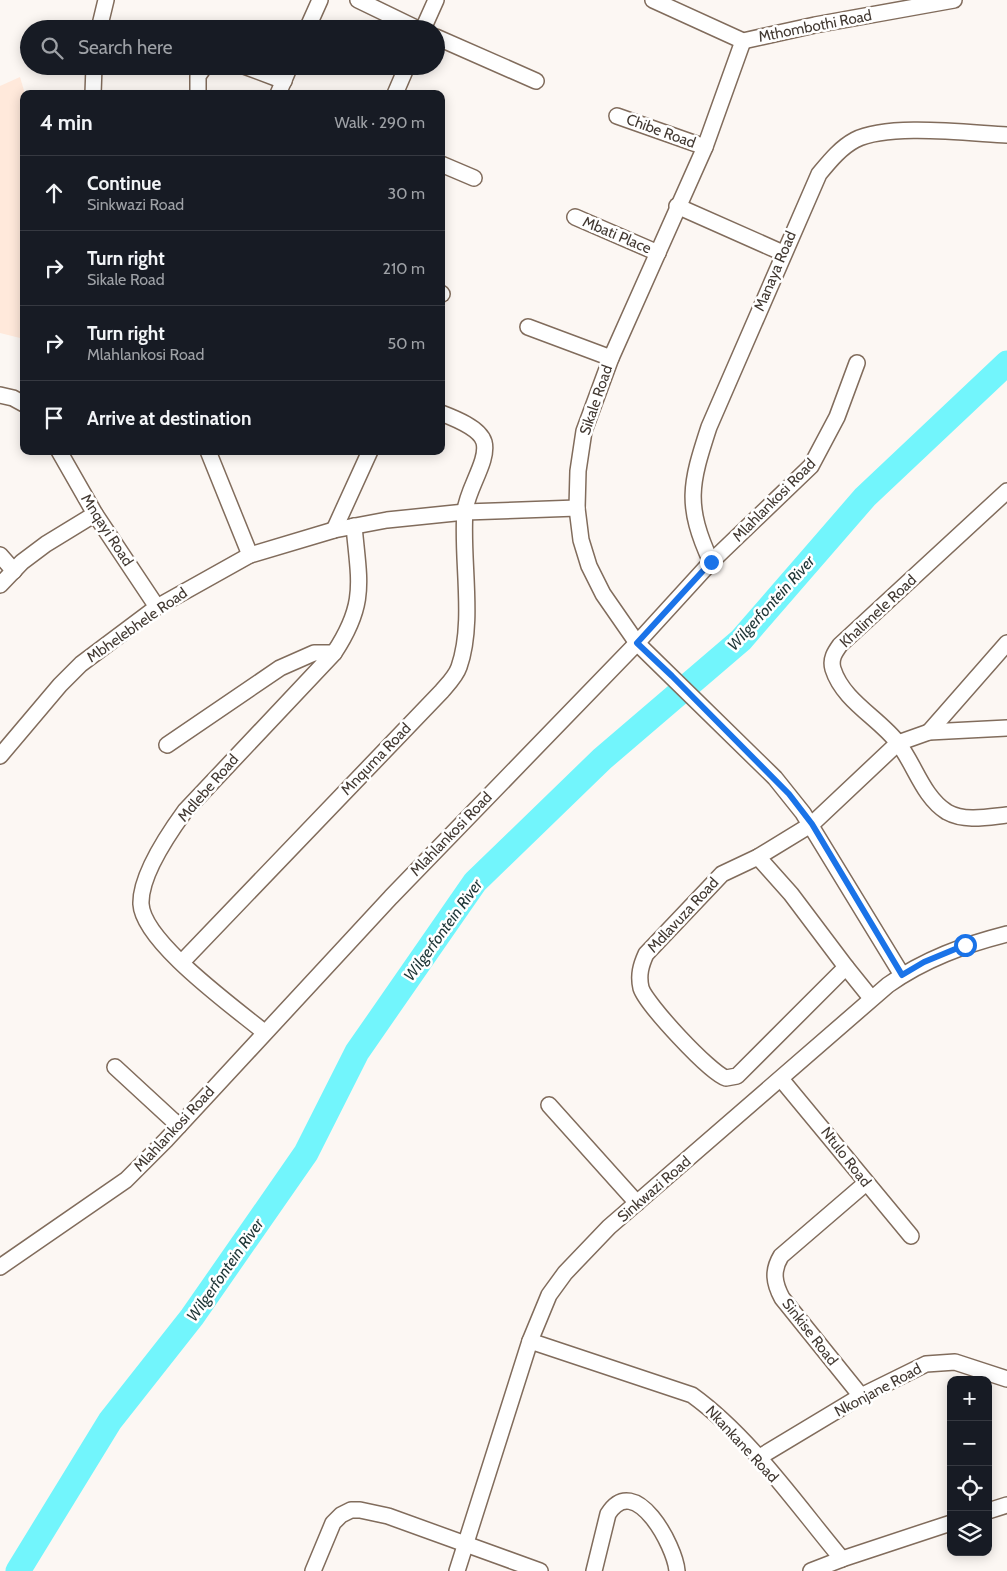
<!DOCTYPE html>
<html lang="en">
<head>
<meta charset="utf-8">
<style>
	:root { --surface:#171b24; --page:#20242c; --text:#f1f3f6; --muted:#9ea1a6; --line:#363941 }
	body { margin:0; font-family:Cabin,sans-serif; background:var(--page); color:var(--text) }
	.controls { position:absolute; right:15px; bottom:15px; display:grid; overflow:hidden; border-radius:10px; box-shadow:0 2px 12px #0003 }
	.controls button { width:45px; height:45px; display:grid; place-items:center; padding:0; border:0; border-bottom:1px solid var(--line); background:var(--surface); color:var(--text); font:25px sans-serif }
	.stop { position:absolute; width:15px; height:15px; margin:-11px; border:4px solid #1a73e8; border-radius:50%; background:#fff }
	.stop.end { background:#1a73e8; border-color:#fff; box-shadow:0 1px 5px #0008 }
	.list { margin:0; padding:0; list-style:none }
	h2 { display:flex; justify-content:space-between; align-items:center; height:65px; margin:0; padding:0 20px; font-size:21px }
	h2 small { font-size:16px; font-weight:400; color:var(--muted) }
	.list li { display:grid; grid-template-columns:32px 1fr auto; gap:15px; align-items:center; box-sizing:border-box; height:75px; padding:0 20px; border-top:1px solid var(--line) }
	.list b { display:block; font-size:19px; white-space:nowrap }
	.list p { margin:0; font-size:16px; white-space:nowrap; color:var(--muted) }
	.list em { font-size:16px; font-style:normal; color:var(--muted) }
	.icon { flex:none; width:28px; height:28px; fill:none; stroke:currentColor; stroke-width:2; stroke-linecap:round; stroke-linejoin:round }
	.map { position:relative; flex:none; width:1007px; height:1571px; overflow:hidden }
	.search { position:absolute; background:var(--surface); box-shadow:0 2px 12px #0003; left:20px; top:20px; width:425px; height:55px; display:flex; align-items:center; gap:12px; box-sizing:border-box; padding:0 18px; border-radius:28px; color:var(--muted); font-size:19px }
	.panel { position:absolute; background:var(--surface); box-shadow:0 2px 12px #0003; left:20px; top:90px; width:425px; height:365px; border-radius:10px }
	.map>svg:first-child { display:block }
</style>
</head>
<body>
<div class="map">
<svg width="1007" height="1571" viewBox="0 0 1007 1571">
	<rect width="100%" height="100%" fill="#fcf7f3"/>
	<polygon fill="#ffe9db" points="20,77 25,94 24,339 0,333 0,86"/>
	<g fill="none" stroke-linecap="round" stroke-linejoin="round">
		<polyline stroke="#72f5fc" stroke-width="25" points="18,1571 110,1421 192,1317 306,1153 357,1052 475,882 602,759 741,640 865,497 1007,363"/>
		<g stroke="#816c5c" stroke-width="18">
			<g id="minor">
				<polyline points="358,0 418,29"/>
				<polyline points="653,0 743,41 815,25 954,0"/>
				<polyline points="99,29 106,0"/>
				<polyline points="307,29 320,0"/>
				<polyline points="423,29 436,0"/>
				<polyline points="436,37 536,81"/>
				<polyline points="743,41 705,147 611,358 584,431 578,471 577,508 581,540 589,566 603,594 637,643 775,778 803,813 902,975"/>
				<polyline points="244,66 284,81"/>
				<polyline points="93,94 94,66"/>
				<polyline points="198,94 198,76 205,66"/>
				<polyline points="278,94 290,66"/>
				<polyline points="395,94 407,66"/>
				<polyline points="617,116 705,147"/>
				<polyline points="441,164 474,178"/>
				<polyline points="677,206 783,253"/>
				<polyline points="575,217 658,253"/>
				<polyline points="441,293 442,294"/>
				<polyline points="528,327 611,358"/>
				<polyline points="0,395 13,398 24,404"/>
				<polyline points="59,451 95,514 157,607"/>
				<polyline points="208,451 250,555"/>
				<path d="M 1007,491 L 840,645 C 835,652 830,659 833,669 C 843,701 879,718 898,743 C 915,765 923,797 947,812 C 965,822 988,817 1007,815"/>
				<polyline points="334,530 370,451"/>
				<polyline points="0,555 14,571"/>
				<path d="M 711,562 C 685,505 690,485 709,427 L 819,174 C 829,162 840,148 855,140 C 888,123 968,133 1007,135"/>
				<polyline points="0,585 22,562 46,544 95,514"/>
				<polyline points="929,732 1007,643"/>
				<polyline points="167,745 280,668 314,653 334,653"/>
				<polyline points="0,756 60,685 81,664 157,607 250,555 334,530 387,520 465,512 577,508"/>
				<polyline points="758,857 791,894 846,967"/>
				<path d="M 182,962 L 442,691 C 448,684 456,676 459,667 C 475,622 461,558 465,511 C 467,489 489,461 484,442 C 480,428 454,418 441,413"/>
				<path d="M 871,998 L 846,967 L 737,1076 L 726,1078 C 710,1073 646,1004 641,988 C 638,975 641,965 646,954 L 722,874 L 758,857 L 812,824 L 898,743 L 929,732 L 1007,728"/>
				<path d="M 264,1032 C 234,1007 143,942 141,904 C 140,876 169,833 185,811 L 334,653 C 367,603 359,582 354,526"/>
				<polyline points="115,1067 179,1126"/>
				<polyline points="781,1079 911,1236"/>
				<polyline points="549,1105 637,1203"/>
				<polyline points="0,1267 126,1180 166,1140 391,897 637,643 711,562 811,466 837,417 857,363"/>
				<path d="M 530,1341 L 692,1395 C 750,1437 796,1504 842,1559"/>
				<path d="M 861,1396 L 782,1298 C 774,1283 772,1271 781,1256 L 866,1183"/>
				<polyline points="758,1458 861,1396 926,1364 955,1362 1007,1379"/>
				<polyline points="988,1511 1007,1505"/>
				<polyline points="313,1571 333,1523 341,1515 351,1510 360,1510 388,1516 540,1571"/>
				<path d="M 457,1571 L 530,1341 L 549,1295 L 565,1273 L 609,1227 L 888,985 C 925,959 964,945 1007,934"/>
				<path d="M 594,1571 L 608,1514 C 635,1471 675,1546 677,1571"/>
				<polyline points="811,1571 842,1559 951,1523"/>
			</g>
		</g>
		<use href="#minor" stroke="#fff" stroke-width="15"/>
	</g>
	<g fill="none" stroke-linecap="round" stroke-linejoin="round">
		<polyline stroke="#1a73e8" stroke-width="6" points="711,562 637,643 672,676 789,794 812,824 902,975 924,962 965,945"/>
	</g>
	<g text-anchor="middle" dominant-baseline="central" stroke-width="5" stroke-linejoin="round" paint-order="stroke">
		<g font-size="15" fill="#423932" stroke="#fff">
			<text transform="translate(815 26) rotate(-11)">Mthombothi Road</text>
			<text transform="translate(661 131) rotate(20)">Chibe Road</text>
			<text transform="translate(617 235) rotate(23)">Mbati Place</text>
			<text transform="translate(775 271) rotate(-67)">Manaya Road</text>
			<text transform="translate(596 400) rotate(-71)">Sikale Road</text>
			<text transform="translate(774 500) rotate(-45)">Mlahlankosi Road</text>
			<text transform="translate(107 530) rotate(57)">Mnqayi Road</text>
			<text transform="translate(878 611) rotate(-43)">Khalimele Road</text>
			<text transform="translate(137 625) rotate(-35)">Mbhelebhele Road</text>
			<text transform="translate(376 759) rotate(-46)">Mnquma Road</text>
			<text transform="translate(208 788) rotate(-49)">Mdlebe Road</text>
			<text transform="translate(451 834) rotate(-46)">Mlahlankosi Road</text>
			<text transform="translate(683 915) rotate(-47)">Mdlavuza Road</text>
			<text transform="translate(174 1129) rotate(-47)">Mlahlankosi Road</text>
			<text transform="translate(846 1157) rotate(52)">Ntulo Road</text>
			<text transform="translate(654 1189) rotate(-41)">Sinkwazi Road</text>
			<text transform="translate(810 1332) rotate(52)">Sinkise Road</text>
			<text transform="translate(878 1390) rotate(-28)">Nkonjane Road</text>
			<text transform="translate(742 1444) rotate(47)">Nkankane Road</text>
		</g>
		<g font-size="16" font-style="italic" fill="#1e3536" stroke="#fff">
			<text transform="translate(771 603) rotate(-48)">Wilgerfontein River</text>
			<text transform="translate(443 930) rotate(-54)">Wilgerfontein River</text>
			<text transform="translate(225 1270) rotate(-55)">Wilgerfontein River</text>
		</g>
	</g>
</svg>
<div class="controls">
<button>+</button>
<button>−</button>
<button><svg class="icon" aria-label="locate" viewBox="0 0 24 24"><circle cx="12" cy="12" r="6"/><path d="M12 2v4M12 18v4M2 12h4M18 12h4"/></svg></button>
<button><svg class="icon" aria-label="layers" viewBox="0 0 24 24"><path d="M12 4l9 5-9 5-9-5zM3 14l9 5 9-5"/></svg></button>
</div>
<div class="stop" style="left:965px;top:945px"></div>
<div class="stop end" style="left:711px;top:562px"></div>
<div class="search"><svg class="icon" aria-label="search" viewBox="0 0 24 24"><circle cx="10" cy="10" r="6"/><path d="M15 15l6 6"/></svg>Search here</div>
<section class="panel">
<h2>4 min<small>Walk · 290 m</small></h2>
<ul class="list">
<li><svg class="icon" aria-label="ahead" viewBox="0 0 24 24"><path d="M12 20V5M6 11l6-6 6 6"/></svg><div><b>Continue</b><p>Sinkwazi Road</p></div><em>30 m</em></li>
<li><svg class="icon" aria-label="right" viewBox="0 0 24 24"><path d="M7 20v-9h11M14 6l5 5-5 5"/></svg><div><b>Turn right</b><p>Sikale Road</p></div><em>210 m</em></li>
<li><svg class="icon" aria-label="right" viewBox="0 0 24 24"><path d="M7 20v-9h11M14 6l5 5-5 5"/></svg><div><b>Turn right</b><p>Mlahlankosi Road</p></div><em>50 m</em></li>
<li><svg class="icon" aria-label="arrive" viewBox="0 0 24 24"><path d="M6 21V4h12l-3 4 3 4H6"/></svg><div><b>Arrive at destination</b></div></li>
</ul>
</section>
</div>
</body>
</html>
